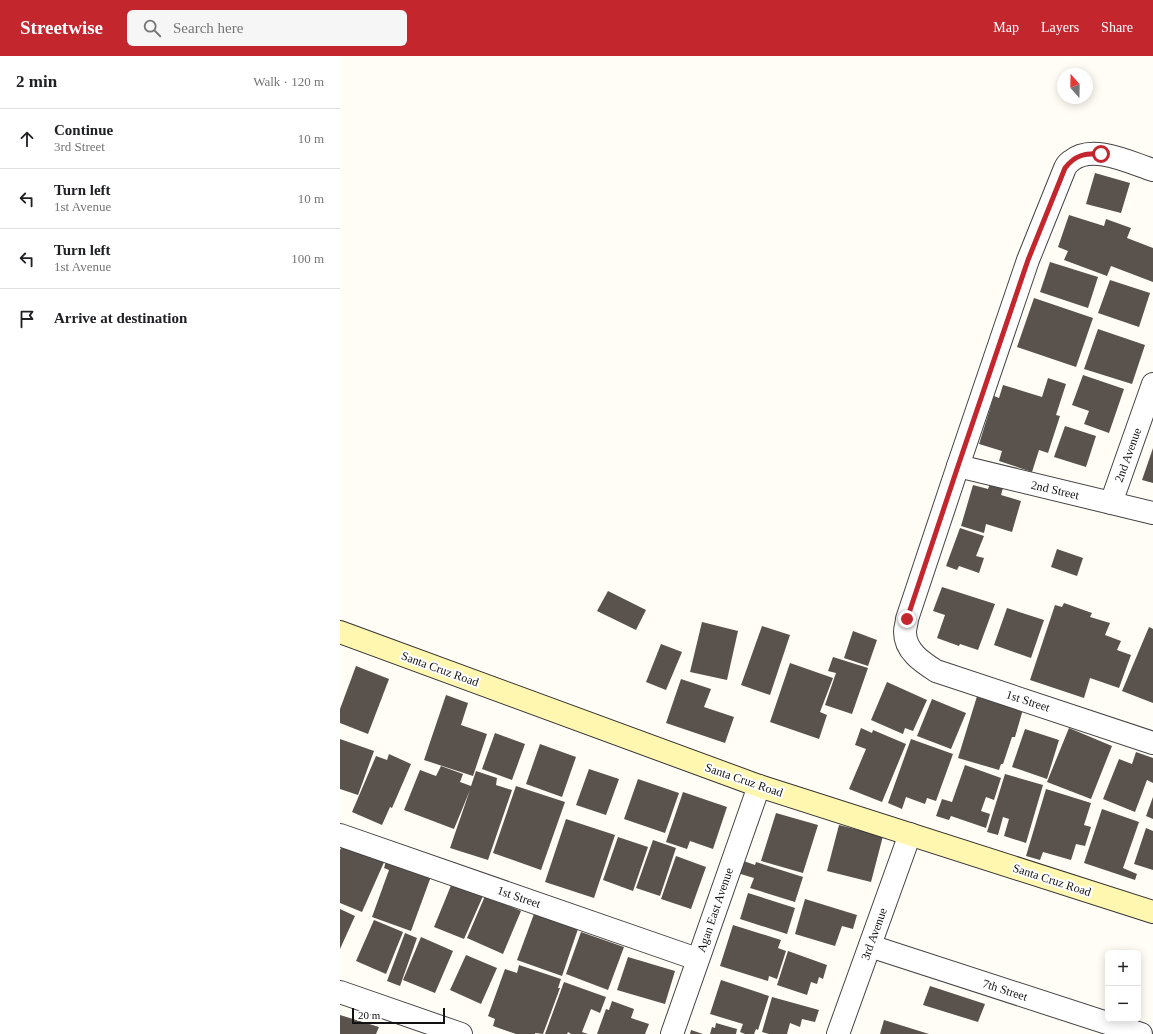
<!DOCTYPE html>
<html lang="en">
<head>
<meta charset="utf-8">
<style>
	:root { --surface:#fff; --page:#f6f6f6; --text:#202124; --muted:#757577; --line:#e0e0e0; --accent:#c4262e }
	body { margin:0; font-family:"Times New Roman",serif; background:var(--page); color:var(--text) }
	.controls { position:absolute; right:12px; bottom:12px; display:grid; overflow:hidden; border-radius:6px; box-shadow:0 2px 10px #0003 }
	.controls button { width:36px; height:36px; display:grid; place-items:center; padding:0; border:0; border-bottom:1px solid var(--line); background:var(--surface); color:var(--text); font:20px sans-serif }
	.compass { position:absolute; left:717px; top:12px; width:36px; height:36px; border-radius:50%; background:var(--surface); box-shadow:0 2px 10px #0003; rotate:340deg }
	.scale { position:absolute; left:12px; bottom:10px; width:93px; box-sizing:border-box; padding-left:4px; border:2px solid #111; border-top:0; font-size:11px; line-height:14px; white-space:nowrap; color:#111; -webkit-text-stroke:3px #fff; paint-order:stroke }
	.stop { position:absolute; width:12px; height:12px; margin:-9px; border:3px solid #c4262e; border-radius:50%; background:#fff }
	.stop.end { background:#c4262e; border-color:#fff; box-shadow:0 1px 4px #0008 }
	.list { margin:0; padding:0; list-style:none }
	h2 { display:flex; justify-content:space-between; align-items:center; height:52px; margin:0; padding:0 16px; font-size:17px }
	h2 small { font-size:13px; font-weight:400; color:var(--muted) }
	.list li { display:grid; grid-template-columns:26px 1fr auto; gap:12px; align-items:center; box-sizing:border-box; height:60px; padding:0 16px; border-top:1px solid var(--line) }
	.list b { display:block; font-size:15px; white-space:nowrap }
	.list p { margin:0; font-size:13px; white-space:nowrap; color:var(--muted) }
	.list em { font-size:13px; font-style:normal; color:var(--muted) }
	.icon { flex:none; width:22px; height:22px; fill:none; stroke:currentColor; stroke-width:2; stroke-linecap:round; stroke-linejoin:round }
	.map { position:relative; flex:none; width:813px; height:978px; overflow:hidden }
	header { display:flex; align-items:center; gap:24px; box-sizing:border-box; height:56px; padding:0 20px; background:var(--accent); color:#fff }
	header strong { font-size:19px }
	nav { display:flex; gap:22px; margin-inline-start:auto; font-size:14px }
	.search { width:280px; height:36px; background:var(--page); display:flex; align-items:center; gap:10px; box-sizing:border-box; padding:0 14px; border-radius:6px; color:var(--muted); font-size:15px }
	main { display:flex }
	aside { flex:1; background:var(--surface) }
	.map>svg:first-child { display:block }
</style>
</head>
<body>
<header>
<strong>Streetwise</strong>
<div class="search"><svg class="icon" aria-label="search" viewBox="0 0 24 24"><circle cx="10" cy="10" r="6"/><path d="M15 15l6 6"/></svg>Search here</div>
<nav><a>Map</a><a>Layers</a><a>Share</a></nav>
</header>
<main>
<aside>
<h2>2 min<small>Walk · 120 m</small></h2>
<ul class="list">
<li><svg class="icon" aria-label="ahead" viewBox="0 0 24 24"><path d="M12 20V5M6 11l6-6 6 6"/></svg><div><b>Continue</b><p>3rd Street</p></div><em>10 m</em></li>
<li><svg class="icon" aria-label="left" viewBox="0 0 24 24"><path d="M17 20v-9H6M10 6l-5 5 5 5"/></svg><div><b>Turn left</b><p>1st Avenue</p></div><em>10 m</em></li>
<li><svg class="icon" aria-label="left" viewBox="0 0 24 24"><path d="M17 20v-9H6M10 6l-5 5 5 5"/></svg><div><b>Turn left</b><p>1st Avenue</p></div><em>100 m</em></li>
<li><svg class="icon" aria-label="arrive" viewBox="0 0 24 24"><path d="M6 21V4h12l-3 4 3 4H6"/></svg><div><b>Arrive at destination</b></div></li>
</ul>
</aside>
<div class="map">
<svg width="813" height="978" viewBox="0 0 813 978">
	<rect width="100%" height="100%" fill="#fffdf5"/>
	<g fill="#5a524d">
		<polygon points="755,117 790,127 781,157 746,148"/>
		<polygon points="729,159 764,170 766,163 791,172 787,182 813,192 813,226 771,210 767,220 724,204 728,195 718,191"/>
		<polygon points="710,206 758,221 748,252 700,236"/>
		<polygon points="770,224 810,237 799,271 758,257"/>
		<polygon points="694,242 753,262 736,311 677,291"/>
		<polygon points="758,273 805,289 792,328 744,313"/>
		<polygon points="743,319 784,333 769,377 744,368 749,355 732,349"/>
		<polygon points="708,322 726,328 716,359 720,360 708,397 699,394 692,416 659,405 662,395 639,388 654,340 659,342 663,329 702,341"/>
		<polygon points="725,370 756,380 746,411 714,401"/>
		<polygon points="813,392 813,427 802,424"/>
		<polygon points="650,428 663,432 661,439 681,445 672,476 646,468 644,477 621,470 633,429 648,433"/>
		<polygon points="620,472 644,480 636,500 644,502 639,517 619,510 617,514 606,510"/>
		<polygon points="717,493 743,502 737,520 711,511"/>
		<polygon points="602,531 655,548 638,594 620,588 619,590 597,582 605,559 593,555"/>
		<polygon points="268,535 306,554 296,574 257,555"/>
		<polygon points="724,547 752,557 750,561 770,567 765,579 781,585 777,594 791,599 779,632 750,622 744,642 690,624 715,549 722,551"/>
		<polygon points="667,552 704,564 691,602 654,589"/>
		<polygon points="362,566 398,575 387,624 350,616"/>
		<polygon points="422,570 450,579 430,639 401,629"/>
		<polygon points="809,571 813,573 813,647 782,635"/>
		<polygon points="513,575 537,584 528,610 504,602"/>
		<polygon points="321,588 342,596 326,634 306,626"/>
		<polygon points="493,601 528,612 512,658 485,649 496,617 488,615"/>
		<polygon points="450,607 493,622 480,656 487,659 479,683 430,666"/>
		<polygon points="16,610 49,623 28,678 0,667 0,653"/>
		<polygon points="341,623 371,633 364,651 394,661 385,687 326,667"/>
		<polygon points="547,626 587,644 573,675 565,672 563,678 531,664"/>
		<polygon points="638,637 684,650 675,681 672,681 663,708 661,708 659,714 618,702"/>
		<polygon points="106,639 128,647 121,669 147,678 133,720 84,704"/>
		<polygon points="592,643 626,657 611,693 577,680"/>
		<polygon points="521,672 532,677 533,674 566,688 542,746 509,733 526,693 515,689"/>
		<polygon points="729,672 772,690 751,743 707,726"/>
		<polygon points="685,673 719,684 707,723 672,711"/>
		<polygon points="155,677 185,688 172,724 142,713"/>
		<polygon points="0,683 34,695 18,739 0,733"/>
		<polygon points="571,683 613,698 596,745 587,742 585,748 566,741 562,753 548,747"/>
		<polygon points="200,688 236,701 222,741 186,728"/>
		<polygon points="796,696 813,702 813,727 807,724 795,756 763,743 779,703 792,708"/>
		<polygon points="49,698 71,708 52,752 50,751 42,769 12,756 36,700 47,704"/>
		<polygon points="625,709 661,722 654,744 646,741 641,755 650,758 646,772 611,760 609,764 596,760 602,743 612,746"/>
		<polygon points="101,710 123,718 120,726 131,730 136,715 157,722 156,729 172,734 148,804 110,792 130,734 114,773 64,754 80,714 96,720"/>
		<polygon points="249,713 279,723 266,759 236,749"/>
		<polygon points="665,718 703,729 686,787 664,780 669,763 663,761 658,779 647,776"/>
		<polygon points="298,723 339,737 325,777 284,763"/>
		<polygon points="176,730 225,746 201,814 153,797"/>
		<polygon points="706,733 751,747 744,769 751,771 745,790 736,788 731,804 703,796 700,804 686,800"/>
		<polygon points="343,736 387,751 373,793 350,785 347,793 326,786"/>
		<polygon points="813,741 813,763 806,760"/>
		<polygon points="762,753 799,766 783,812 797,818 795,824 744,807"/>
		<polygon points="436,757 478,769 463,817 421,805"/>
		<polygon points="226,763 275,779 254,842 205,826"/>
		<polygon points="499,769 543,780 531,826 487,815"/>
		<polygon points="806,772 813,775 813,814 794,808"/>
		<polygon points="278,781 308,791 293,835 263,824"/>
		<polygon points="313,784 336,792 320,840 296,832"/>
		<polygon points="4,786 45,804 22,856 0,847 0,794"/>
		<polygon points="48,799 93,815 71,875 32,861 49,814 44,812"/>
		<polygon points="336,800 366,811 351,853 321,843"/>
		<polygon points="398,803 415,809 416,806 463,821 455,846 410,832 414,822 394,816"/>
		<polygon points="112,827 143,840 124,883 94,871"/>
		<polygon points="408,837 455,852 447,878 400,863"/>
		<polygon points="145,840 181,855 163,898 127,882"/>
		<polygon points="465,843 517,859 513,873 502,870 495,890 455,878"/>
		<polygon points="0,853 15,860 0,893"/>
		<polygon points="194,858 238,873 222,920 177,904"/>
		<polygon points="34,864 63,876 46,918 16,905"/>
		<polygon points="393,869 441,884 438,892 446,895 437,923 429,920 428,925 380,910"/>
		<polygon points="241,876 284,891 268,934 226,918"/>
		<polygon points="65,877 77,882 60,930 47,925"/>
		<polygon points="81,881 113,895 95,937 63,924"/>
		<polygon points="448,895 487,909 483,923 479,921 477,928 471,926 467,939 437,929"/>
		<polygon points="126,899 157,912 141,948 110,934"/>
		<polygon points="288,901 335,915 325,948 277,934"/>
		<polygon points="179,909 221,923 218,932 220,932 203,978 195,977 195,978 176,978 153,970 155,963 148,960 165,913 177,917"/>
		<polygon points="381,924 429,940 418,974 416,973 414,978 405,978 400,976 403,968 370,958"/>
		<polygon points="224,926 266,941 260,957 251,953 242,976 248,978 231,978 228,976 227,978 205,978"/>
		<polygon points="590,930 645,948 638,966 583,949"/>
		<polygon points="432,941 479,954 475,966 462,963 460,971 450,967 447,978 429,978 422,976"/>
		<polygon points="272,945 294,953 291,962 309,968 305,978 257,978 266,953 269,954"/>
		<polygon points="0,959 39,971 36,978 0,978"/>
		<polygon points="544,964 589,978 540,978"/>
		<polygon points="376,967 397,973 396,978 370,978 372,971 375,972"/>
		<polygon points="351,974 363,978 350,978"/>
	</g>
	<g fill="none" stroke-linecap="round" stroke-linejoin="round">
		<g stroke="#444" stroke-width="24">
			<g id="street">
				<path d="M 813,114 C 791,107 752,87 731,105 C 728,107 726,110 725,112 L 688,204 L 618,410 L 567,563 C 567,567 565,571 565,576 C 565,595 582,606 596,615 L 813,687"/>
				<polyline points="618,410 813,457"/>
				<polyline points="771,447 813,328"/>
				<polyline points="0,779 357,903"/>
				<polyline points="530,890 801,978"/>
				<polyline points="0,936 121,978"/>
				<polyline points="332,978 419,730"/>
				<polyline points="498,978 570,778"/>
			</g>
		</g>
		<g stroke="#333" stroke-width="24">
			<polyline id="secondary" points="0,576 419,730 813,856"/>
		</g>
		<use href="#street" stroke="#fff" stroke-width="22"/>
		<use href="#secondary" stroke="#fff6b0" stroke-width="22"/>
	</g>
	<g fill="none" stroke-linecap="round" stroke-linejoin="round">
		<path stroke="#c4262e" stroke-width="5" d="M 567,563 L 618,410 L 688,204 L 725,112 C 735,99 745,97 761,98"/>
	</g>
	<g text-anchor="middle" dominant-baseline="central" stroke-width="4" stroke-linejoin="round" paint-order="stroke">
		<g font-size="12" fill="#111" stroke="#fff">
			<text transform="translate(788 399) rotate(-70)">2nd Avenue</text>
			<text transform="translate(715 434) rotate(13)">2nd Street</text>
			<text transform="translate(100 613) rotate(20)">Santa Cruz Road</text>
			<text transform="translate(688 645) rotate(18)">1st Street</text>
			<text transform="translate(404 724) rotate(19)">Santa Cruz Road</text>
			<text transform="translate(712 824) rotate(18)">Santa Cruz Road</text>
			<text transform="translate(179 841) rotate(19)">1st Street</text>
			<text transform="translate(375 854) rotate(-71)">Agan East Avenue</text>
			<text transform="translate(534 878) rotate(-70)">3rd Avenue</text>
			<text transform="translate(665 934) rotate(18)">7th Street</text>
		</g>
	</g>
</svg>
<div class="controls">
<button>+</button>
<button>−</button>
</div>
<svg class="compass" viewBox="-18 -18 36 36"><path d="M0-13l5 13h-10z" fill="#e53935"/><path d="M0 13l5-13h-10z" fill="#757577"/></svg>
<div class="scale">20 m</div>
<div class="stop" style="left:761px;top:98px"></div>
<div class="stop end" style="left:567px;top:563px"></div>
</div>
</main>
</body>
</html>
